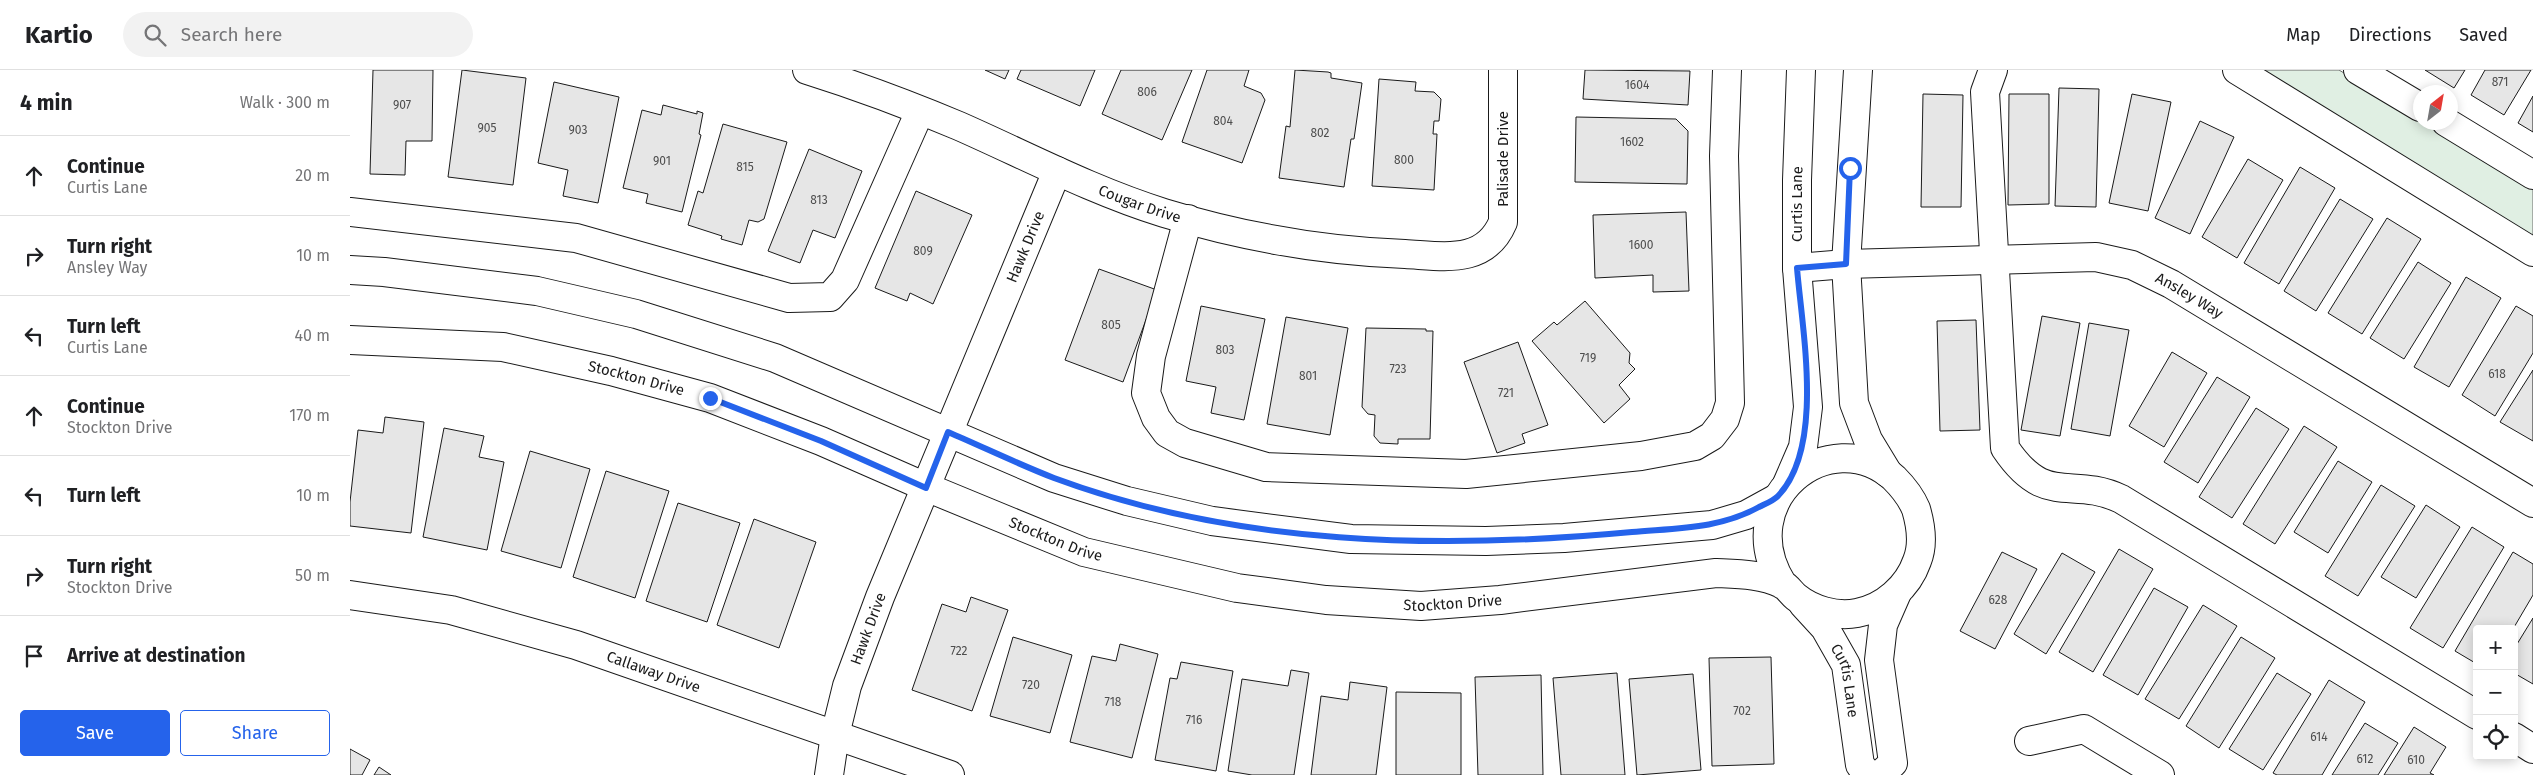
<!DOCTYPE html>
<html lang="en">
<head>
<meta charset="utf-8">
<style>
	:root { --surface:#fff; --page:#f2f2f2; --text:#202124; --muted:#757577; --line:#e0e0e0; --accent:#2563eb }
	body { margin:0; font-family:"Fira Sans",sans-serif; background:var(--page); color:var(--text) }
	.controls { position:absolute; right:15px; bottom:15px; display:grid; overflow:hidden; border-radius:5px; box-shadow:0 2px 12px #0003 }
	.controls button { width:45px; height:45px; display:grid; place-items:center; padding:0; border:0; border-bottom:1px solid var(--line); background:var(--surface); color:var(--text); font:25px sans-serif }
	.compass { position:absolute; left:2063px; top:15px; width:45px; height:45px; border-radius:50%; background:var(--surface); box-shadow:0 2px 12px #0003; rotate:31deg }
	.stop { position:absolute; width:15px; height:15px; margin:-11px; border:4px solid #2563eb; border-radius:50%; background:#fff }
	.stop.end { background:#2563eb; border-color:#fff; box-shadow:0 1px 5px #0008 }
	.list { margin:0; padding:0; list-style:none }
	h2 { display:flex; justify-content:space-between; align-items:center; height:65px; margin:0; padding:0 20px; font-size:21px }
	h2 small { font-size:16px; font-weight:400; color:var(--muted) }
	.list li { display:grid; grid-template-columns:32px 1fr auto; gap:15px; align-items:center; box-sizing:border-box; height:80px; padding:0 20px; border-top:1px solid var(--line) }
	.list b { display:block; font-size:19px; white-space:nowrap }
	.list p { margin:0; font-size:16px; white-space:nowrap; color:var(--muted) }
	.list em { font-size:16px; font-style:normal; color:var(--muted) }
	.actions { display:flex; gap:10px; padding:15px 20px }
	.actions a { flex:1; padding:11px 0; border:1px solid var(--accent); border-radius:5px; text-align:center; font-size:18px; color:var(--accent) }
	.actions .main { background:var(--accent); color:#fff }
	.icon { flex:none; width:28px; height:28px; fill:none; stroke:currentColor; stroke-width:2; stroke-linecap:round; stroke-linejoin:round }
	.map { position:relative; flex:none; width:2183px; height:705px; overflow:hidden }
	header { display:flex; align-items:center; gap:30px; box-sizing:border-box; height:70px; padding:0 25px; background:var(--surface); border-bottom:1px solid var(--line) }
	header strong { font-size:24px }
	nav { display:flex; gap:28px; margin-inline-start:auto; font-size:18px }
	.search { width:350px; height:45px; background:var(--page); display:flex; align-items:center; gap:12px; box-sizing:border-box; padding:0 18px; border-radius:28px; color:var(--muted); font-size:19px }
	main { display:flex }
	aside { flex:1; background:var(--surface) }
	.map>svg:first-child { display:block }
</style>
</head>
<body>
<header>
<strong>Kartio</strong>
<div class="search"><svg class="icon" aria-label="search" viewBox="0 0 24 24"><circle cx="10" cy="10" r="6"/><path d="M15 15l6 6"/></svg>Search here</div>
<nav><a>Map</a><a>Directions</a><a>Saved</a></nav>
</header>
<main>
<aside>
<h2>4 min<small>Walk · 300 m</small></h2>
<ul class="list">
<li><svg class="icon" aria-label="ahead" viewBox="0 0 24 24"><path d="M12 20V5M6 11l6-6 6 6"/></svg><div><b>Continue</b><p>Curtis Lane</p></div><em>20 m</em></li>
<li><svg class="icon" aria-label="right" viewBox="0 0 24 24"><path d="M7 20v-9h11M14 6l5 5-5 5"/></svg><div><b>Turn right</b><p>Ansley Way</p></div><em>10 m</em></li>
<li><svg class="icon" aria-label="left" viewBox="0 0 24 24"><path d="M17 20v-9H6M10 6l-5 5 5 5"/></svg><div><b>Turn left</b><p>Curtis Lane</p></div><em>40 m</em></li>
<li><svg class="icon" aria-label="ahead" viewBox="0 0 24 24"><path d="M12 20V5M6 11l6-6 6 6"/></svg><div><b>Continue</b><p>Stockton Drive</p></div><em>170 m</em></li>
<li><svg class="icon" aria-label="left" viewBox="0 0 24 24"><path d="M17 20v-9H6M10 6l-5 5 5 5"/></svg><div><b>Turn left</b></div><em>10 m</em></li>
<li><svg class="icon" aria-label="right" viewBox="0 0 24 24"><path d="M7 20v-9h11M14 6l5 5-5 5"/></svg><div><b>Turn right</b><p>Stockton Drive</p></div><em>50 m</em></li>
<li><svg class="icon" aria-label="arrive" viewBox="0 0 24 24"><path d="M6 21V4h12l-3 4 3 4H6"/></svg><div><b>Arrive at destination</b></div></li>
</ul>
<div class="actions"><a class="main">Save</a><a>Share</a></div>
</aside>
<div class="map">
<svg width="2183" height="705" viewBox="0 0 2183 705">
	<rect width="100%" height="100%" fill="#fff"/>
	<polygon fill="#e0efe3" stroke="#6a6a6a" points="1906,0 1989,0 2070,49 2070,52 2075,53 2183,118 2183,167"/>
	<g fill="#e6e6e6" stroke="#1a1a1a">
		<polygon points="23,0 83,0 82,71 56,71 55,105 20,104"/>
		<polygon points="112,0 176,8 163,115 98,107"/>
		<polygon points="635,0 659,0 655,9"/>
		<polygon points="671,0 745,0 730,36 667,9"/>
		<polygon points="771,0 842,0 812,70 752,44"/>
		<polygon points="857,0 899,0 894,16 911,23 915,30 892,93 832,72"/>
		<polygon points="945,0 978,2 981,3 981,8 1012,13 1004,69 1001,69 994,117 929,108 936,56 940,57"/>
		<polygon points="1235,0 1340,1 1338,35 1233,29"/>
		<polygon points="2075,0 2115,0 2104,18"/>
		<polygon points="2135,0 2181,0 2154,45 2121,25"/>
		<polygon points="1029,9 1066,12 1065,21 1084,22 1091,29 1089,51 1084,51 1083,64 1087,64 1084,120 1022,116"/>
		<polygon points="204,12 269,27 248,133 213,126 218,100 188,93"/>
		<polygon points="1709,18 1749,19 1746,137 1705,136"/>
		<polygon points="1573,24 1613,25 1611,137 1571,137"/>
		<polygon points="1659,24 1699,24 1699,134 1658,135"/>
		<polygon points="1782,24 1821,32 1798,141 1759,133"/>
		<polygon points="2183,26 2183,62 2168,53"/>
		<polygon points="313,35 347,44 347,41 353,43 349,64 351,65 332,142 296,133 298,124 273,118 292,40 311,45"/>
		<polygon points="1226,47 1326,49 1338,61 1337,114 1225,112"/>
		<polygon points="1850,51 1884,67 1840,164 1805,148"/>
		<polygon points="373,54 437,72 414,149 408,152 399,150 392,175 371,169 372,166 338,155 348,121 353,123"/>
		<polygon points="459,79 512,101 485,168 463,160 450,193 418,181"/>
		<polygon points="1898,89 1933,110 1887,188 1852,167"/>
		<polygon points="1950,97 1985,118 1929,214 1894,193"/>
		<polygon points="566,121 622,145 583,234 560,223 557,231 525,218"/>
		<polygon points="1990,129 2023,149 1966,241 1934,221"/>
		<polygon points="1336,142 1339,221 1303,222 1303,205 1245,208 1243,145"/>
		<polygon points="2037,148 2071,169 2012,264 1978,243"/>
		<polygon points="2068,192 2101,213 2054,289 2020,268"/>
		<polygon points="749,199 807,220 773,312 715,290"/>
		<polygon points="2116,207 2151,228 2099,317 2064,297"/>
		<polygon points="1235,231 1280,283 1279,293 1285,299 1269,315 1280,329 1254,353 1182,271 1204,252 1207,255"/>
		<polygon points="851,236 915,249 894,350 861,343 866,317 836,311"/>
		<polygon points="2166,236 2183,246 2183,283 2145,346 2112,325"/>
		<polygon points="1692,246 1730,253 1710,366 1671,360"/>
		<polygon points="936,247 998,258 980,365 917,354"/>
		<polygon points="1626,250 1630,360 1590,361 1587,251"/>
		<polygon points="1739,253 1779,260 1760,366 1721,359"/>
		<polygon points="1016,258 1076,259 1076,261 1083,261 1080,369 1048,369 1048,374 1030,373 1024,366 1025,345 1018,344 1012,337"/>
		<polygon points="1168,272 1198,355 1172,364 1175,373 1147,383 1114,292"/>
		<polygon points="1822,282 1857,303 1814,377 1779,356"/>
		<polygon points="2183,300 2183,371 2150,352"/>
		<polygon points="1867,307 1900,327 1848,413 1814,392"/>
		<polygon points="1906,338 1939,359 1882,448 1849,427"/>
		<polygon points="35,347 74,352 61,463 0,456 0,432 8,360 33,363"/>
		<polygon points="1954,356 1987,377 1925,474 1893,454"/>
		<polygon points="94,358 134,366 129,387 154,392 137,480 73,467"/>
		<polygon points="180,381 240,399 211,498 151,481"/>
		<polygon points="1988,391 2022,412 1978,483 1944,462"/>
		<polygon points="256,401 319,421 285,528 223,507"/>
		<polygon points="2031,415 2065,436 2008,526 1975,506"/>
		<polygon points="328,433 390,453 357,552 296,531"/>
		<polygon points="2076,435 2110,457 2066,528 2031,507"/>
		<polygon points="404,449 466,472 429,578 367,555"/>
		<polygon points="2122,457 2154,477 2093,578 2060,558"/>
		<polygon points="1769,479 1803,499 1743,602 1709,582"/>
		<polygon points="1652,482 1687,499 1645,579 1610,561"/>
		<polygon points="2163,482 2183,494 2183,525 2163,559 2127,559 2127,594 2105,581"/>
		<polygon points="1712,483 1745,502 1696,584 1664,564"/>
		<polygon points="1804,518 1838,537 1788,625 1753,605"/>
		<polygon points="621,527 658,540 622,641 562,620 592,534 616,542"/>
		<polygon points="1853,535 1887,556 1829,649 1795,629"/>
		<polygon points="2183,548 2183,614 2164,603 2164,579"/>
		<polygon points="663,567 722,585 700,663 640,646"/>
		<polygon points="1891,567 1925,588 1869,678 1836,656"/>
		<polygon points="770,574 808,584 782,688 720,672 742,586 766,591"/>
		<polygon points="1421,587 1424,694 1362,696 1359,588"/>
		<polygon points="831,592 883,601 866,701 805,690 820,608 827,609"/>
		<polygon points="941,600 959,603 944,705 902,705 878,701 892,609 938,616"/>
		<polygon points="1267,603 1275,705 1211,705 1203,608"/>
		<polygon points="1927,603 1961,624 1913,700 1879,679"/>
		<polygon points="1343,604 1351,700 1287,705 1279,609"/>
		<polygon points="1191,605 1193,705 1128,705 1125,607"/>
		<polygon points="1979,610 2015,632 1972,705 1927,705 1923,703"/>
		<polygon points="1000,612 1037,617 1026,705 961,705 971,626 998,630"/>
		<polygon points="1046,622 1111,623 1111,705 1046,705"/>
		<polygon points="2015,653 2048,673 2028,705 1982,705"/>
		<polygon points="2064,657 2096,677 2080,703 2084,705 2034,705"/>
		<polygon points="0,679 20,690 12,705 0,705"/>
		<polygon points="29,697 41,705 24,705"/>
	</g>
	<g fill="none" stroke-linecap="round" stroke-linejoin="round">
		<g stroke="#1a1a1a" stroke-width="30">
			<g id="minor">
				<path id="s1" d="M 457,0 C 508,16 559,35 609,56 C 677,86 743,121 814,143 C 893,167 973,181 1055,184 C 1094,186 1135,195 1153,152 L 1153,0"/>
				<polyline points="1508,0 1496,194 1504,333 1518,370 1538,403"/>
				<path d="M 1643,0 L 1635,22 L 1655,378 C 1696,439 1720,405 1771,429 L 2127,645"/>
				<polyline points="1887,0 2183,182"/>
				<polyline points="2008,0 2070,37"/>
				<polyline points="2096,52 2183,105"/>
				<polyline points="0,142 226,168 439,228 480,227 495,210 570,41"/>
				<polyline points="838,149 801,286 796,323 806,348 817,363 835,373 916,397 1116,404 1291,386 1345,376 1362,366 1375,349 1380,333 1374,86 1377,0"/>
				<path id="s2" d="M 1447,198 L 1496,194 L 1746,187 L 1782,195 L 1821,214 L 2183,433"/>
				<polyline points="0,200 34,202 187,221 286,244 425,288 704,408 777,431 862,451 1001,469 1136,471 1214,468 1362,455 1396,445 1427,428"/>
				<path id="s3" d="M 0,270 L 153,277 L 261,301 L 360,328 L 471,371 L 576,417 L 734,482 L 887,518 L 976,530 L 1071,536 L 1150,530 L 1366,503 C 1388,504 1412,504 1432,514 C 1438,517 1441,523 1446,527 C 1462,540 1486,547 1507,543 C 1534,538 1558,517 1567,491 C 1574,474 1571,456 1566,439 C 1561,427 1553,417 1544,408 C 1480,350 1379,430 1433,515"/>
				<path id="s4" d="M 1437,414 L 1453,377 L 1458,337 L 1447,198 L 1447,110 L 1451,0"/>
				<path id="s5" d="M 0,525 L 101,540 L 226,575 L 600,705"/>
				<path id="s6" d="M 1453,534 L 1475,558 L 1496,595 L 1510,695 L 1519,705"/>
				<polyline points="2164,667 2183,679"/>
				<polyline points="1679,671 1734,659 1810,705"/>
				<path id="s7" d="M 479,705 L 485,665 L 497,616 L 530,527 L 707,101"/>
				<polyline points="1530,705 1543,693 1529,590 1533,555 1547,523"/>
			</g>
		</g>
		<use href="#minor" stroke="#fff" stroke-width="28"/>
	</g>
	<g fill="none" stroke-linecap="round" stroke-linejoin="round">
		<path stroke="#2563eb" stroke-width="6" d="M 360,328 L 471,371 L 576,418 L 598,362 C 633,377 668,394 704,408 C 887,476 1089,480 1282,462 C 1326,458 1370,459 1409,437 C 1415,434 1423,431 1428,426 C 1475,377 1452,260 1447,198 L 1496,194 L 1500,98"/>
	</g>
	<g text-anchor="middle" dominant-baseline="central" stroke-width="4" stroke-linejoin="round" paint-order="stroke">
		<g font-size="12" fill="#4d4d4d">
			<text x="2150" y="12">871</text>
			<text x="1287" y="15">1604</text>
			<text x="797" y="22">806</text>
			<text x="52" y="35">907</text>
			<text x="873" y="51">804</text>
			<text x="137" y="58">905</text>
			<text x="228" y="60">903</text>
			<text x="970" y="63">802</text>
			<text x="1282" y="72">1602</text>
			<text x="1054" y="90">800</text>
			<text x="312" y="91">901</text>
			<text x="395" y="97">815</text>
			<text x="469" y="130">813</text>
			<text x="1291" y="175">1600</text>
			<text x="573" y="181">809</text>
			<text x="761" y="255">805</text>
			<text x="875" y="280">803</text>
			<text x="1238" y="288">719</text>
			<text x="1048" y="299">723</text>
			<text x="2147" y="304">618</text>
			<text x="958" y="306">801</text>
			<text x="1156" y="323">721</text>
			<text x="1648" y="530">628</text>
			<text x="609" y="581">722</text>
			<text x="681" y="615">720</text>
			<text x="763" y="632">718</text>
			<text x="1392" y="641">702</text>
			<text x="844" y="650">716</text>
			<text x="1969" y="667">614</text>
			<text x="2015" y="689">612</text>
			<text x="2066" y="690">610</text>
		</g>
		<g font-size="15" fill="#1a1a1a" stroke="#fff">
			<text transform="translate(1153 89) rotate(-90)">Palisade Drive</text>
			<text stroke="none"><textPath href="#s1" startOffset="359">Cougar Drive</textPath></text>
			<text stroke="none"><textPath href="#s4" startOffset="284">Curtis Lane</textPath></text>
			<text stroke="none"><textPath href="#s7" startOffset="565">Hawk Drive</textPath></text>
			<text stroke="none"><textPath href="#s2" startOffset="401">Ansley Way</textPath></text>
			<text stroke="none"><textPath href="#s3" startOffset="290">Stockton Drive</textPath></text>
			<text stroke="none"><textPath href="#s3" startOffset="740">Stockton Drive</textPath></text>
			<text stroke="none"><textPath href="#s3" startOffset="1145">Stockton Drive</textPath></text>
			<text stroke="none"><textPath href="#s7" startOffset="152">Hawk Drive</textPath></text>
			<text stroke="none"><textPath href="#s5" startOffset="314">Callaway Drive</textPath></text>
			<text stroke="none"><textPath href="#s6" startOffset="90">Curtis Lane</textPath></text>
		</g>
	</g>
</svg>
<div class="controls">
<button>+</button>
<button>−</button>
<button><svg class="icon" aria-label="locate" viewBox="0 0 24 24"><circle cx="12" cy="12" r="6"/><path d="M12 2v4M12 18v4M2 12h4M18 12h4"/></svg></button>
</div>
<svg class="compass" viewBox="-18 -18 36 36"><path d="M0-13l5 13h-10z" fill="#e53935"/><path d="M0 13l5-13h-10z" fill="#757577"/></svg>
<div class="stop" style="left:1500px;top:98px"></div>
<div class="stop end" style="left:360px;top:328px"></div>
</div>
</main>
</body>
</html>
